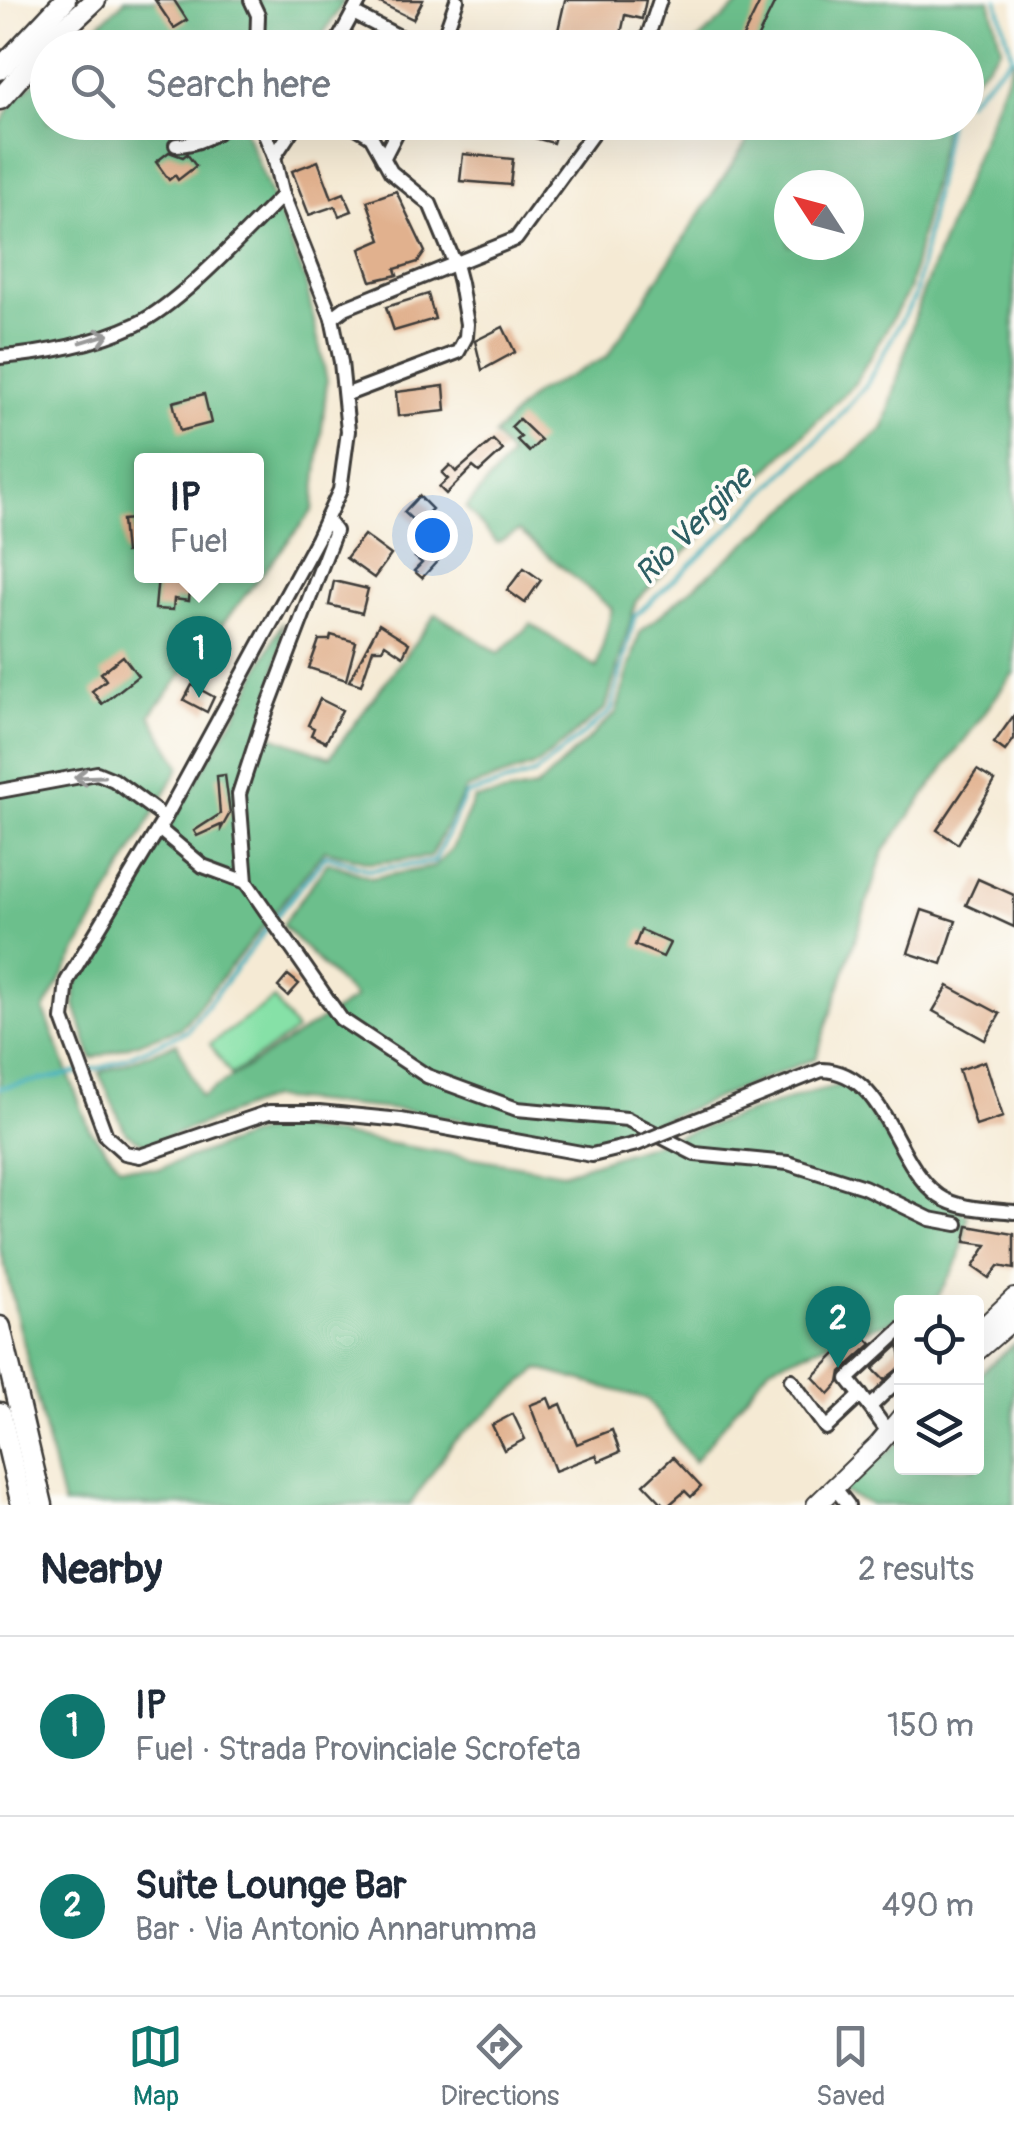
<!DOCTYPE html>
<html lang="en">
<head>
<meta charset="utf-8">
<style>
	:root { --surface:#fff; --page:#f2f2f3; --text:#1f2937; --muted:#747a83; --line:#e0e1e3; --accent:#0f766e }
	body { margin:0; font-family:Pangolin,sans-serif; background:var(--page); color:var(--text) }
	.controls { position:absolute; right:30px; bottom:30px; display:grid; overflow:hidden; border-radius:10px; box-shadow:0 10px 40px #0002 }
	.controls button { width:90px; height:90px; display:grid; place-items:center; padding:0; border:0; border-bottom:2px solid var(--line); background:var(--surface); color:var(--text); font:50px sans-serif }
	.compass { position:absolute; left:774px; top:170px; width:90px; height:90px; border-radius:50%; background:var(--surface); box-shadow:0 10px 40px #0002; rotate:306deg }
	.you { position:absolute; left:432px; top:535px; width:35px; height:35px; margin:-25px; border:8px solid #fff; border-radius:50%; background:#1a73e8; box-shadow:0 0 0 15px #1a73e833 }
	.badge { display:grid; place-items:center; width:65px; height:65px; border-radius:50%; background:var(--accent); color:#fff; font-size:32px; font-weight:700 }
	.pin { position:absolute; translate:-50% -82px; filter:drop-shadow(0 2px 5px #0008) }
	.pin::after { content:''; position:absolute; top:52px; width:35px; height:30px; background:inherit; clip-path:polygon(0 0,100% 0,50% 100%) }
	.popup { position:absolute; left:134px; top:453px; width:130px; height:130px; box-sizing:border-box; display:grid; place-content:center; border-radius:10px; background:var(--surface); filter:drop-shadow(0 2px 8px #0005); font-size:32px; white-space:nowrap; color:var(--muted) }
	.popup b { font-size:38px; color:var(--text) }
	.popup::after { content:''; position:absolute; left:50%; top:100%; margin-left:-20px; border:20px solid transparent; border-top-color:var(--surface) }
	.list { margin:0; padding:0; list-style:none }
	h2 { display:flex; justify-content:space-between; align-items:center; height:130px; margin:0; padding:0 40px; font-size:42px }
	h2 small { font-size:32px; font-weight:400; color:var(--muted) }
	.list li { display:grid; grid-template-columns:65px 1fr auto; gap:30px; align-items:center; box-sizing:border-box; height:180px; padding:0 40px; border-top:2px solid var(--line) }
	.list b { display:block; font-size:38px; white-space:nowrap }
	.list p { margin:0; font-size:32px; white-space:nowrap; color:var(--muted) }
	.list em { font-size:32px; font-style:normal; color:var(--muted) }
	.icon { flex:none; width:55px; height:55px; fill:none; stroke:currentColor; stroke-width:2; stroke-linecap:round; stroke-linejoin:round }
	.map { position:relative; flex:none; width:1014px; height:1505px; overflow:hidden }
	.search { position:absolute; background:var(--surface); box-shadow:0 10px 40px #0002; left:30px; right:30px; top:30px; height:110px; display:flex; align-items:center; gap:25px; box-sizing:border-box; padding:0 35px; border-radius:55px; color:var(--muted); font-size:38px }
	.sheet { height:490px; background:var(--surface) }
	nav { display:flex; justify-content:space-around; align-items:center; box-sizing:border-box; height:140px; border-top:2px solid var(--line); background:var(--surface); font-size:28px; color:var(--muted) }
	nav a { display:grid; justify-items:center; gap:5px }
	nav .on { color:var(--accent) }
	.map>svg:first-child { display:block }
</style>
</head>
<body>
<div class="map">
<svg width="1014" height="1505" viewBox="0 0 1014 1505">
	<rect width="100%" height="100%" fill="#fdfcf7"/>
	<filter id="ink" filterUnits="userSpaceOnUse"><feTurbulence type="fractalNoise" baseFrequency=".01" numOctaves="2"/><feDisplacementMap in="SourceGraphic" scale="20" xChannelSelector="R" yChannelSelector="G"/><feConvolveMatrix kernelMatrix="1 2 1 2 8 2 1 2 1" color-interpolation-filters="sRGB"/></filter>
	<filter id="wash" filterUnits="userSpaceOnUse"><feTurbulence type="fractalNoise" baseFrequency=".0048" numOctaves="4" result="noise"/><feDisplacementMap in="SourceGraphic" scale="40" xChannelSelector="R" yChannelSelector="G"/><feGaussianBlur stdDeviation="2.25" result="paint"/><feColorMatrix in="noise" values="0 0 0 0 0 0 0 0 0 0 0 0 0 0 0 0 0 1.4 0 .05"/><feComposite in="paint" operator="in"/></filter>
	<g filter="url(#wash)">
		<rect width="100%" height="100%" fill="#f5ead4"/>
		<polygon fill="#86e1a7" stroke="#517e62" stroke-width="2.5" points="274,999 296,1031 231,1075 210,1044"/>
		<g fill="#6cbf8c" stroke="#446e54" stroke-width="2.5" fill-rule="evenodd">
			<polygon points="125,0 345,0 315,47 73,48"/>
			<polygon points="744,0 990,0 1001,48 967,86 966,48 690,48"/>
			<polygon points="1014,57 1014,672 884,851 816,1058 600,1145 411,1111 270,1098 147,1145 126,1133 99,1073 177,1043 201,1097 355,998 282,925 328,862 371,878 434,867 452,849 474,799 536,788 616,713 640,632 884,428 919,302"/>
			<path d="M 47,70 L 48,122 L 242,123 L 305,279 L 327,381 L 313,510 L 150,715 L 180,766 L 44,1010 L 90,1130 L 120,1166 L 158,1169 L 280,1125 L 563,1173 L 812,1092 L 849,1083 L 922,1188 L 968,1216 L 960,1257 L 935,1302 L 902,1302 L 901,1319 L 859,1331 L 770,1366 L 694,1462 L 647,1399 L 539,1369 L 453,1442 L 410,1505 L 63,1505 L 0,1247 L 0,125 L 14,101 ZM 142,460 L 256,460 L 256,576 L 142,576 Z"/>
			<path d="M 759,123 L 945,123 L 909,290 L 855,383 L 636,601 L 606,708 L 537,765 L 466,789 L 430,857 L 371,863 L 325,850 L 181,1028 L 92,1059 L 75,1005 L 75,986 L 244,700 L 282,622 L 281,646 L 263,733 L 330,757 L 436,614 L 499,653 L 531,624 L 597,668 L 612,609 L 519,531 L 497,543 L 466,508 L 510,456 L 494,435 L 534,394 L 607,357 ZM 789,185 L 849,185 L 849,245 L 789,245 Z"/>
			<polygon points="1014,1344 1014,1505 871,1505 841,1491 901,1440 902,1468 976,1468 977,1376"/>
		</g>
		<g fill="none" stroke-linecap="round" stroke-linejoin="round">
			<g stroke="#3fafba" stroke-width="4">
				<polyline points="966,102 1012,56 997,0"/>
				<polyline points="275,918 326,855 369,870 434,862 466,795 535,774 611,711 635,616 716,541 833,424 866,385 915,296 948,122"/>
				<polyline points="88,1070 104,1067 187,1031 269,926"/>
				<polyline points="0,1088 79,1072"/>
			</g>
		</g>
		<g id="blocks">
			<g fill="#e1b18e">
				<polygon points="155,0 174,0 187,20 174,28"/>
				<polygon points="374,0 423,0 413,19"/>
				<polygon points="565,0 646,0 642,19 625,15 618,48 554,48"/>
				<polygon points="761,0 776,0 753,47 741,41"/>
				<polygon points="492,122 559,122 553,143 491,126"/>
				<polygon points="169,152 183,157 187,154 196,166 178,180 175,175 169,180 156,162"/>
				<polygon points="463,154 513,159 510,185 460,181"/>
				<polygon points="318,161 332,198 344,193 352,211 339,216 335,206 309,215 292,171"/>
				<polygon points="396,191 425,252 418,262 395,269 397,275 371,281 360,249 381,240 367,201"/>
				<polygon points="428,294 435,319 394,331 386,307"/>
				<polygon points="503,327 515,352 482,370 475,341"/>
				<polygon points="444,386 446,411 398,416 396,392"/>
				<polygon points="204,394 211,423 180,431 173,402"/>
				<polygon points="519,419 541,440 529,452 517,440 521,437 511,427"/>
				<polygon points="493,440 503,450 479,472 473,467 446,494 439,487 448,479 442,473 450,465 456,472"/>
				<polygon points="419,496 432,509 417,524 404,512"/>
				<polygon points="133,519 134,533 142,532 142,552 125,553 122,520"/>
				<polygon points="435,534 450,547 422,578 414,571 422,563 415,557"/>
				<polygon points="364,535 391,555 374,578 346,558"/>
				<polygon points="524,568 541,580 525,603 507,590"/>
				<polygon points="158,576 191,576 189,601 174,599 173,610 155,609"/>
				<polygon points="334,581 368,589 362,613 329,605"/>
				<polygon points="379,624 409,643 403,656 385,644 382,649 373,649 361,685 349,681"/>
				<polygon points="331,635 356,642 346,680 309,668 319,640 330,640"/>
				<polygon points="123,656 138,676 102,704 92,691 106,680 101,673"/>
				<polygon points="192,685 214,697 207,712 184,700"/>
				<polygon points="320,699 342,710 326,742 311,735 314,728 308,725"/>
				<polygon points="1014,715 1014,739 1005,751 994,743"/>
				<polygon points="977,770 995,781 958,844 937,830"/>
				<polygon points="225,775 230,813 221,829 221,825 197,836 194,831 220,814 217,776"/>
				<polygon points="978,879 1014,895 1014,927 966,905"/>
				<polygon points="922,910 956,921 942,964 908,953"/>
				<polygon points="641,930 670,943 663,957 635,945"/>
				<polygon points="288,975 299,984 288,996 278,987"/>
				<polygon points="948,986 1000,1014 985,1040 933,1011"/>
				<polygon points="985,1061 1003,1117 976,1126 959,1070"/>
				<polygon points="968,1226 1014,1234 1014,1269 998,1266 989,1278 973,1267 987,1245 965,1242"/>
				<polygon points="859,1331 872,1344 841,1372 839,1383 829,1394 813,1377"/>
				<polygon points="899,1345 902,1366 884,1380 873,1369"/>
				<polygon points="548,1398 552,1408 561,1404 577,1444 612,1430 620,1452 599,1461 596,1455 555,1471 530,1405"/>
				<polygon points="513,1414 525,1439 504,1450 492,1425"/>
				<polygon points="673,1457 701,1487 691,1497 685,1491 669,1505 664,1505 644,1484"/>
			</g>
		</g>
	</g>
	<g filter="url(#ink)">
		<use href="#blocks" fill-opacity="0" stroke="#3d3b38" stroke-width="2.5"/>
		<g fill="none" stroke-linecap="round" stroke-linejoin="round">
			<g stroke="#3d3b38" stroke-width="18">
				<g id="minor">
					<polyline points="251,0 258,15 257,48"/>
					<polyline points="353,13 421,48"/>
					<polyline points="334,48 360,0"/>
					<polyline points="440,48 457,0"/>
					<polyline points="644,48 660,0"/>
					<polyline points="260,122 274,157 283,195 332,318 341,362 348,431 340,490 317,539 165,818 67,981 63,1019 106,1136 125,1153 140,1156 269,1112 319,1112 401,1120 592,1155 637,1144"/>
					<path d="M 176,145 C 198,145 215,134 233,122"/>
					<polyline points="274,157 297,122"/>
					<polyline points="383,159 402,122"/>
					<polyline points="332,318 345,308 516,239 601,122"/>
					<path d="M 0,357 C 43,354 97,343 137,324 C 181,303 246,231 283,195"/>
					<polyline points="345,395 458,352 466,337 467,324 460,283 455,264 430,204 391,172 371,136 348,122"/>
					<polyline points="326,519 335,531 263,720 239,794 246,882 341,1019 427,1076 517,1109 627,1119 695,1154 788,1163 864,1187 930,1219 957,1224"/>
					<polyline points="0,791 97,773 114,780 165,818"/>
					<polyline points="159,829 203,866 246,882"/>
					<path d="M 671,1130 L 822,1070 C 887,1072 893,1163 939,1196 C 959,1210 990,1209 1014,1212"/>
					<polyline points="902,1329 848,1379 870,1407 902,1376"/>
					<polyline points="791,1380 826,1428 861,1395"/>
					<polyline points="870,1407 888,1432"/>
					<polyline points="834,1487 848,1505"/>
				</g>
			</g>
			<g stroke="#3d3b38" stroke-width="22">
				<g id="major">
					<polyline points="976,1334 1014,1298"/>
					<polyline points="976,1352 1014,1319"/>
					<polyline points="816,1505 877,1446 902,1416"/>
				</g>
			</g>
			<g stroke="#3d3b38" stroke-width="25">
				<g id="highway">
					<polyline points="0,69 65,0"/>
					<polyline points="0,99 51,41 95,0"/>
					<polyline points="0,1327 42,1505"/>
					<polyline points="0,1413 22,1505"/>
				</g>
			</g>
			<use href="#minor" stroke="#fff" stroke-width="12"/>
			<use href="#major" stroke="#fff" stroke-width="18"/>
			<use href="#highway" stroke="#fff" stroke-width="20"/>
			<g stroke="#3d3b38" stroke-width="18" stroke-linecap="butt">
				<polyline id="minor-bridge" points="637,1144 671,1130"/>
			</g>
			<use href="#minor-bridge" stroke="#fff" stroke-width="12"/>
		</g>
		<defs><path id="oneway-shaft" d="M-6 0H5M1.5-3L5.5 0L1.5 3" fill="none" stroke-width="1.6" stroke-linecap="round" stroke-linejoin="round" transform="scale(2.5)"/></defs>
		<g stroke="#999">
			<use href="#oneway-shaft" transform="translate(95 338) rotate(-17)"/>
			<use href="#oneway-shaft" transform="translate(89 777) rotate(178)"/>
		</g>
	</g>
	<g text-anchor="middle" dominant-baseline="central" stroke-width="8" stroke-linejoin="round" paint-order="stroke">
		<g font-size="32" font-style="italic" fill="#2c5e63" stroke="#fdfcf7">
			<text transform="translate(694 526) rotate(-45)">Rio Vergine</text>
		</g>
	</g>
</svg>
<div class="controls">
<button><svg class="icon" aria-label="locate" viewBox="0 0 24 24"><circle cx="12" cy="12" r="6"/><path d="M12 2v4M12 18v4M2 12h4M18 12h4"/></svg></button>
<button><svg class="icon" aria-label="layers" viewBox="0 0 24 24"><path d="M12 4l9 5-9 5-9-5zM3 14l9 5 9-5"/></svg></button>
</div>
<svg class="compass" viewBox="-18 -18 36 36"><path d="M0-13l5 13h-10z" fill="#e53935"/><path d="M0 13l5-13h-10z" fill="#747a83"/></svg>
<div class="you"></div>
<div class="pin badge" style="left:199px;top:698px">1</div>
<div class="popup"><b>IP</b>Fuel</div>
<div class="pin badge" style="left:838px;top:1368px">2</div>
<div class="search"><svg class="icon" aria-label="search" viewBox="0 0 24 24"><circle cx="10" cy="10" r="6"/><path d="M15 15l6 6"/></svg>Search here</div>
</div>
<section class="sheet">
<h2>Nearby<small>2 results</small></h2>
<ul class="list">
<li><span class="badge">1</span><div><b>IP</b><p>Fuel · Strada Provinciale Scrofeta</p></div><em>150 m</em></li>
<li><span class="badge">2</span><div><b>Suite Lounge Bar</b><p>Bar · Via Antonio Annarumma</p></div><em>490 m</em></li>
</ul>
</section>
<nav>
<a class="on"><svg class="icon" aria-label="map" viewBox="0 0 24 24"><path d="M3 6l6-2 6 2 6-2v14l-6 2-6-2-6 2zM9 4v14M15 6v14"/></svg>Map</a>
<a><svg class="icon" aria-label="directions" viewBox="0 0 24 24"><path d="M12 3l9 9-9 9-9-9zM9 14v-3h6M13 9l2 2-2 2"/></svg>Directions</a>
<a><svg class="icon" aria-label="saved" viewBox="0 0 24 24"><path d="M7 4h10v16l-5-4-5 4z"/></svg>Saved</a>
</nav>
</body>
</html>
